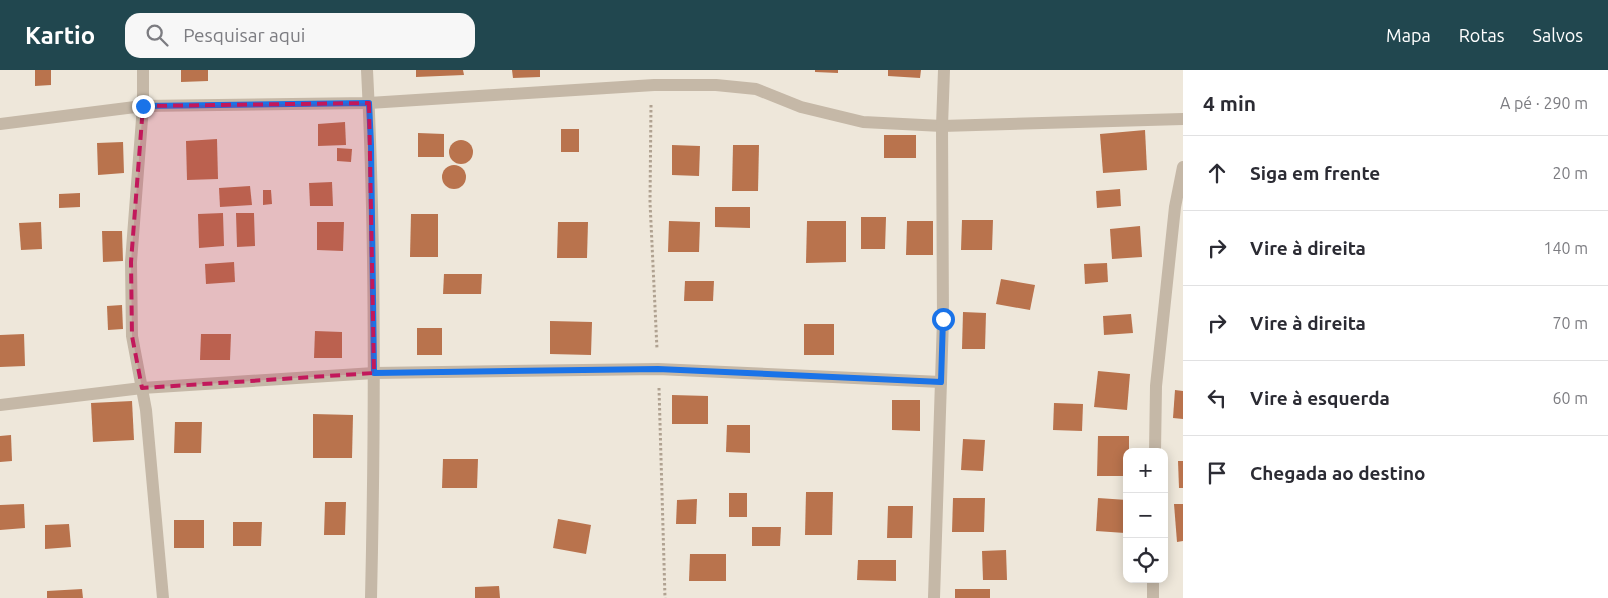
<!DOCTYPE html>
<html lang="pt">
<head>
<meta charset="utf-8">
<style>
	:root { --surface:#fff; --page:#f7f7f7; --text:#2b2b33; --muted:#7c7c81; --line:#e1e1e2; --accent:#21474f }
	body { margin:0; font-family:Ubuntu,sans-serif; background:var(--page); color:var(--text) }
	.controls { position:absolute; right:15px; bottom:15px; display:grid; overflow:hidden; border-radius:10px; box-shadow:0 2px 12px #0003 }
	.controls button { width:45px; height:45px; display:grid; place-items:center; padding:0; border:0; border-bottom:1px solid var(--line); background:var(--surface); color:var(--text); font:25px sans-serif }
	.stop { position:absolute; width:15px; height:15px; margin:-11px; border:4px solid #1a73e8; border-radius:50%; background:#fff }
	.stop.end { background:#1a73e8; border-color:#fff; box-shadow:0 1px 5px #0008 }
	.list { margin:0; padding:0; list-style:none }
	h2 { display:flex; justify-content:space-between; align-items:center; height:65px; margin:0; padding:0 20px; font-size:21px }
	h2 small { font-size:16px; font-weight:400; color:var(--muted) }
	.list li { display:grid; grid-template-columns:32px 1fr auto; gap:15px; align-items:center; box-sizing:border-box; height:75px; padding:0 20px; border-top:1px solid var(--line) }
	.list b { display:block; font-size:19px; white-space:nowrap }
	.list em { font-size:16px; font-style:normal; color:var(--muted) }
	.icon { flex:none; width:28px; height:28px; fill:none; stroke:currentColor; stroke-width:2; stroke-linecap:round; stroke-linejoin:round }
	.map { position:relative; flex:none; width:1183px; height:528px; overflow:hidden }
	header { display:flex; align-items:center; gap:30px; box-sizing:border-box; height:70px; padding:0 25px; background:var(--accent); color:#fff }
	header strong { font-size:24px }
	nav { display:flex; gap:28px; margin-inline-start:auto; font-size:18px }
	.search { width:350px; height:45px; background:var(--page); display:flex; align-items:center; gap:12px; box-sizing:border-box; padding:0 18px; border-radius:15px; color:var(--muted); font-size:19px }
	main { display:flex }
	aside { flex:1; background:var(--surface) }
	.map>svg:first-child { display:block }
</style>
</head>
<body>
<header>
<strong>Kartio</strong>
<div class="search"><svg class="icon" aria-label="search" viewBox="0 0 24 24"><circle cx="10" cy="10" r="6"/><path d="M15 15l6 6"/></svg>Pesquisar aqui</div>
<nav><a>Mapa</a><a>Rotas</a><a>Salvos</a></nav>
</header>
<main>
<div class="map">
<svg width="1183" height="528" viewBox="0 0 1183 528">
	<rect width="100%" height="100%" fill="#eee7da"/>
	<g fill="#b9734d">
		<polygon points="35,0 51,0 51,15 35,16"/>
		<polygon points="181,0 208,0 208,11 181,12"/>
		<polygon points="416,0 463,0 464,5 416,7"/>
		<polygon points="512,0 540,0 540,7 513,8"/>
		<polygon points="815,0 838,0 838,3 815,2"/>
		<polygon points="888,0 921,0 920,8 888,6"/>
		<polygon points="345,52 346,75 318,76 318,54"/>
		<rect x="561" y="59" width="18" height="23"/>
		<polygon points="1145,60 1147,100 1103,103 1100,64"/>
		<polygon points="418,63 444,64 444,87 418,87"/>
		<rect x="884" y="65" width="32" height="23"/>
		<polygon points="217,69 218,109 187,110 186,71"/>
		<circle cx="461" cy="82" r="12"/>
		<polygon points="123,72 124,103 98,105 97,73"/>
		<polygon points="672,75 700,76 699,106 672,105"/>
		<polygon points="733,75 759,75 758,121 732,121"/>
		<polygon points="337,78 352,79 351,92 337,91"/>
		<circle cx="454" cy="107" r="12"/>
		<polygon points="332,112 333,136 310,136 309,113"/>
		<polygon points="250,116 252,135 220,137 219,118"/>
		<polygon points="1120,119 1121,136 1097,138 1096,121"/>
		<polygon points="263,120 271,120 272,134 263,135"/>
		<polygon points="80,123 80,137 59,138 59,124"/>
		<polygon points="715,137 750,137 750,158 715,157"/>
		<polygon points="223,143 224,176 199,178 198,144"/>
		<polygon points="236,143 254,143 255,176 237,177"/>
		<polygon points="411,144 438,144 438,187 410,187"/>
		<polygon points="861,147 886,147 885,179 861,179"/>
		<polygon points="962,150 993,150 992,180 961,180"/>
		<polygon points="669,151 700,152 699,182 668,182"/>
		<polygon points="807,151 846,151 846,192 806,193"/>
		<polygon points="907,151 933,151 933,185 906,185"/>
		<polygon points="41,152 42,179 21,180 19,153"/>
		<polygon points="317,152 344,152 343,181 317,180"/>
		<polygon points="558,152 588,152 587,188 557,188"/>
		<polygon points="1140,156 1142,187 1112,189 1110,159"/>
		<polygon points="102,161 122,161 123,191 103,192"/>
		<polygon points="234,192 235,212 206,214 205,194"/>
		<polygon points="1107,193 1108,212 1085,214 1084,194"/>
		<polygon points="444,204 482,204 481,224 443,224"/>
		<polygon points="1001,209 1035,215 1030,240 996,234"/>
		<polygon points="685,211 714,211 713,231 684,231"/>
		<polygon points="122,235 123,259 108,260 107,236"/>
		<polygon points="963,242 986,243 985,279 962,279"/>
		<polygon points="1131,244 1133,263 1104,265 1103,246"/>
		<polygon points="550,251 592,252 591,285 550,284"/>
		<rect x="804" y="254" width="30" height="31"/>
		<rect x="417" y="258" width="25" height="27"/>
		<polygon points="315,261 342,262 342,288 314,288"/>
		<polygon points="24,264 25,296 0,297 0,265"/>
		<polygon points="201,264 231,264 230,290 200,290"/>
		<polygon points="1098,301 1130,304 1127,340 1094,337"/>
		<polygon points="1175,320 1183,321 1183,349 1173,348"/>
		<polygon points="672,325 708,326 708,354 672,354"/>
		<polygon points="892,330 920,330 920,361 892,360"/>
		<polygon points="132,331 134,370 93,372 91,333"/>
		<polygon points="1054,333 1083,334 1082,361 1053,360"/>
		<polygon points="313,344 353,345 352,388 313,388"/>
		<polygon points="175,352 202,352 201,383 174,383"/>
		<polygon points="727,355 750,355 750,383 726,382"/>
		<polygon points="11,365 12,391 0,392 0,366"/>
		<polygon points="1098,366 1129,366 1129,382 1127,382 1127,406 1097,406"/>
		<polygon points="963,369 985,370 983,401 961,400"/>
		<polygon points="443,389 478,389 477,418 442,418"/>
		<polygon points="1178,391 1183,391 1183,418 1179,418"/>
		<polygon points="806,422 833,422 832,465 805,465"/>
		<rect x="729" y="423" width="18" height="24"/>
		<polygon points="953,428 985,428 984,462 952,462"/>
		<polygon points="1098,428 1127,430 1125,463 1096,461"/>
		<polygon points="697,429 696,454 676,454 677,430"/>
		<polygon points="325,432 346,432 345,465 324,465"/>
		<polygon points="24,434 25,458 0,460 0,435"/>
		<polygon points="1174,434 1183,434 1183,471 1177,472"/>
		<polygon points="888,436 913,436 912,468 887,468"/>
		<polygon points="558,449 591,455 586,484 553,478"/>
		<rect x="174" y="450" width="30" height="28"/>
		<polygon points="233,452 262,452 261,476 233,476"/>
		<polygon points="69,454 71,477 45,479 45,455"/>
		<polygon points="752,457 781,457 780,476 752,476"/>
		<polygon points="1006,480 1007,510 983,510 982,481"/>
		<polygon points="690,484 726,484 726,511 689,511"/>
		<polygon points="858,490 896,490 896,511 857,510"/>
		<polygon points="499,516 500,528 475,528 475,517"/>
		<polygon points="82,519 83,528 47,528 47,521"/>
		<rect x="955" y="519" width="35" height="9"/>
	</g>
	<g fill="none" stroke-linecap="round" stroke-linejoin="round">
		<g stroke="#b0a291" stroke-width="3" stroke-dasharray="2.5 2.5" stroke-linecap="butt">
			<polyline points="651,35 650,132 657,279"/>
			<polyline points="659,318 665,528"/>
		</g>
		<g stroke="#c5b8a7" stroke-width="12">
			<polyline points="143,0 143,36 131,192 132,266 146,340 163,528"/>
			<path d="M 367,0 C 376,175 375,352 371,528"/>
			<polyline points="0,54 143,36 369,33 654,15 716,15 756,19 801,37 863,52 942,56 1183,49"/>
			<polyline points="0,335 142,318 374,303 658,299 941,312"/>
			<polyline points="1155,382 1156,316 1175,137 1183,97"/>
			<polyline points="934,528 943,249 942,56 944,0"/>
			<polyline points="1153,528 1153,509"/>
		</g>
	</g>
	<g fill="none" stroke-linecap="round" stroke-linejoin="round">
		<polyline stroke="#1a73e8" stroke-width="6" points="143,36 369,33 371,75 374,303 658,299 941,312 943,249"/>
	</g>
	<path fill="#c2185b" fill-opacity="0.2" stroke="#c2185b" stroke-width="4" stroke-dasharray="10 6" stroke-linejoin="round" d="M 369,33 L 374,303 L 142,318 L 132,266 L 131,192 L 143,36 Z"/>
</svg>
<div class="controls">
<button>+</button>
<button>−</button>
<button><svg class="icon" aria-label="locate" viewBox="0 0 24 24"><circle cx="12" cy="12" r="6"/><path d="M12 2v4M12 18v4M2 12h4M18 12h4"/></svg></button>
</div>
<div class="stop" style="left:943px;top:249px"></div>
<div class="stop end" style="left:143px;top:36px"></div>
</div>
<aside>
<h2>4 min<small>A pé · 290 m</small></h2>
<ul class="list">
<li><svg class="icon" aria-label="ahead" viewBox="0 0 24 24"><path d="M12 20V5M6 11l6-6 6 6"/></svg><div><b>Siga em frente</b></div><em>20 m</em></li>
<li><svg class="icon" aria-label="right" viewBox="0 0 24 24"><path d="M7 20v-9h11M14 6l5 5-5 5"/></svg><div><b>Vire à direita</b></div><em>140 m</em></li>
<li><svg class="icon" aria-label="right" viewBox="0 0 24 24"><path d="M7 20v-9h11M14 6l5 5-5 5"/></svg><div><b>Vire à direita</b></div><em>70 m</em></li>
<li><svg class="icon" aria-label="left" viewBox="0 0 24 24"><path d="M17 20v-9H6M10 6l-5 5 5 5"/></svg><div><b>Vire à esquerda</b></div><em>60 m</em></li>
<li><svg class="icon" aria-label="arrive" viewBox="0 0 24 24"><path d="M6 21V4h12l-3 4 3 4H6"/></svg><div><b>Chegada ao destino</b></div></li>
</ul>
</aside>
</main>
</body>
</html>
